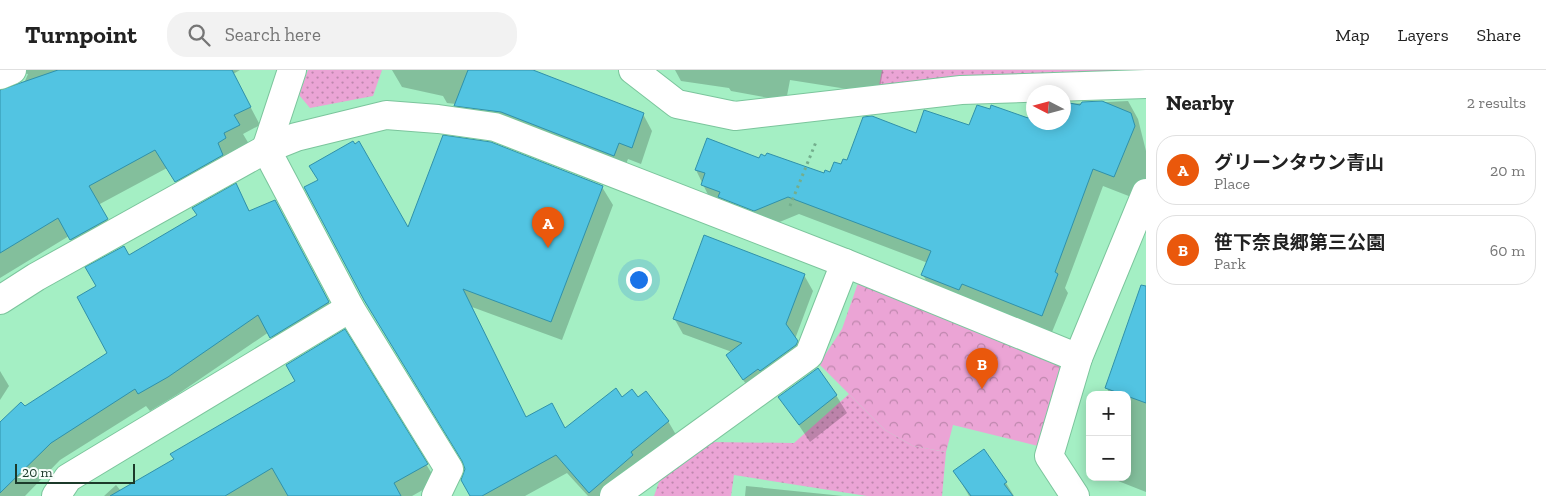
<!DOCTYPE html>
<html lang="en">
<head>
<meta charset="utf-8">
<style>
	:root { --surface:#fff; --page:#f2f2f2; --text:#222; --muted:#767676; --line:#e0e0e0; --accent:#ea580c }
	body { margin:0; font-family:"Zilla Slab","Noto Sans JP",serif; background:var(--page); color:var(--text) }
	.controls { position:absolute; right:15px; bottom:15px; display:grid; overflow:hidden; border-radius:10px; box-shadow:0 2px 12px #0003 }
	.controls button { width:45px; height:45px; display:grid; place-items:center; padding:0; border:0; border-bottom:1px solid var(--line); background:var(--surface); color:var(--text); font:25px sans-serif }
	.compass { position:absolute; left:1026px; top:15px; width:45px; height:45px; border-radius:50%; background:var(--surface); box-shadow:0 2px 12px #0003; rotate:276deg }
	.scale { position:absolute; left:15px; bottom:12px; width:120px; box-sizing:border-box; padding-left:5px; border:2px solid #1c3a2a; border-top:0; font-size:14px; line-height:18px; white-space:nowrap; color:#1c3a2a; -webkit-text-stroke:4px #f7fefa; paint-order:stroke }
	.you { position:absolute; left:638px; top:209px; width:18px; height:18px; margin:-12px; border:4px solid #fff; border-radius:50%; background:#1a73e8; box-shadow:0 0 0 8px #1a73e833 }
	.badge { display:grid; place-items:center; width:32px; height:32px; border-radius:50%; background:var(--accent); color:#fff; font-size:16px; font-weight:700 }
	.pin { position:absolute; translate:-50% -41px; filter:drop-shadow(0 1px 2px #0008) }
	.pin::after { content:''; position:absolute; top:26px; width:18px; height:15px; background:inherit; clip-path:polygon(0 0,100% 0,50% 100%) }
	.list { margin:0; padding:0; list-style:none }
	h2 { display:flex; justify-content:space-between; align-items:center; height:65px; margin:0; padding:0 20px; font-size:21px }
	h2 small { font-size:16px; font-weight:400; color:var(--muted) }
	.list li { display:grid; grid-template-columns:32px 1fr auto; gap:15px; align-items:center; box-sizing:border-box; height:70px; margin:0 10px 10px; padding:0 10px; border:1px solid var(--line); border-radius:20px }
	.list b { display:block; font-size:19px; white-space:nowrap }
	.list p { margin:0; font-size:16px; white-space:nowrap; color:var(--muted) }
	.list em { font-size:16px; font-style:normal; color:var(--muted) }
	.icon { flex:none; width:28px; height:28px; fill:none; stroke:currentColor; stroke-width:2; stroke-linecap:round; stroke-linejoin:round }
	.map { position:relative; flex:none; width:1146px; height:426px; overflow:hidden }
	header { display:flex; align-items:center; gap:30px; box-sizing:border-box; height:70px; padding:0 25px; background:var(--surface); border-bottom:1px solid var(--line) }
	header strong { font-size:24px }
	nav { display:flex; gap:28px; margin-inline-start:auto; font-size:18px }
	.search { width:350px; height:45px; background:var(--page); display:flex; align-items:center; gap:12px; box-sizing:border-box; padding:0 18px; border-radius:20px; color:var(--muted); font-size:19px }
	main { display:flex }
	aside { flex:1; background:var(--surface) }
	.map>svg:first-child { display:block }
</style>
</head>
<body>
<header>
<strong>Turnpoint</strong>
<div class="search"><svg class="icon" aria-label="search" viewBox="0 0 24 24"><circle cx="10" cy="10" r="6"/><path d="M15 15l6 6"/></svg>Search here</div>
<nav><a>Map</a><a>Layers</a><a>Share</a></nav>
</header>
<main>
<div class="map">
<svg width="1146" height="426" viewBox="0 0 1146 426">
	<defs>
		<pattern id="grass-dots" width="8" height="8" patternUnits="userSpaceOnUse" patternTransform="scale(1.25)"><rect width="8" height="8" fill="#eba4d5"/><path d="M2 2h.1M6 6h.1" fill="none" stroke="#be87ad" stroke-width="1.8" stroke-linecap="round"/></pattern>
		<pattern id="forest-crowns" width="20" height="18" patternUnits="userSpaceOnUse" patternTransform="scale(1.25)"><rect width="20" height="18" fill="#eba4d5"/><path d="M2 6a3 3 0 1 1 6 0M12 15a3 3 0 1 1 6 0" fill="none" stroke="#be87ad"/></pattern>
	</defs>
	<rect width="100%" height="100%" fill="#a4efc4"/>
	<g fill="url(#grass-dots)">
		<polygon points="308,0 382,0 373,26 310,38 299,25"/>
		<polygon points="882,0 1142,0 1141,3 956,8 879,15"/>
		<polygon points="849,324 885,360 913,376 946,382 942,426 867,426 734,405 731,426 654,426 660,409 709,372 794,373"/>
	</g>
	<polygon fill="url(#forest-crowns)" points="859,210 1062,290 1038,376 953,355 946,382 913,376 885,360 819,294 842,259"/>
	<g fill="#0003">
		<polygon points="0,0 240,0 233,4 260,55 243,64 249,74 187,129 167,98 98,135 118,168 82,188 69,166 0,208 0,21 19,15 25,11 28,4"/>
		<polygon points="392,0 530,0 643,44 652,61 641,94 628,89 623,102 465,52 456,34 447,33 443,26 402,17"/>
		<polygon points="675,0 883,0 879,24 790,10 786,31 731,21 729,18 681,11"/>
		<polygon points="1146,0 1146,11 1088,18 1078,1"/>
		<polygon points="1128,31 1138,49 1146,81 1146,129 1144,132 1103,116 1065,218 1068,223 1052,262 972,231 933,223 923,205 928,193 799,144 765,158 712,133 696,100 759,89 831,104 847,92 916,64 970,57 1064,52 1064,34"/>
		<polygon points="236,115 250,142 285,149 338,250 282,285 269,262 178,324 150,341 146,336 60,390 25,426 0,426 0,353 109,284 98,217 129,186 199,146"/>
		<polygon points="602,117 613,135 562,270 472,237 526,348 565,359 622,329 638,329 668,351 679,370 617,426 588,426 567,403 525,426 474,426 408,159"/>
		<polygon points="804,205 813,221 795,269 806,287 753,325 727,285 732,282 683,264 674,248"/>
		<polygon points="1146,223 1146,422 1108,407 1127,407 1127,325 1110,325 1107,318"/>
		<polygon points="344,261 437,412 412,426 104,426 116,415 121,421 175,390 296,312"/>
		<polygon points="0,301 9,316 0,330"/>
		<polygon points="836,325 847,343 810,372 780,327"/>
		<polygon points="983,380 1006,413 1014,426 969,426 955,401"/>
		<polygon points="746,416 843,426 745,426"/>
	</g>
	<g fill="#52c4e2" stroke="#3091aa">
		<polygon points="58,0 232,0 251,37 234,45 240,55 224,63 226,68 218,73 223,85 175,112 155,80 89,116 108,149 70,170 58,148 0,183 0,20"/>
		<polygon points="468,0 533,0 644,43 632,78 619,73 614,86 501,42 454,36"/>
		<polygon points="1102,31 1131,43 1135,56 1114,107 1093,99 1055,202 1058,204 1042,246 962,214 959,220 921,205 931,181 788,127 754,141 718,127 720,122 701,115 705,103 695,100 707,68 759,88 761,84 765,86 767,83 824,103 825,100 830,102 834,92 841,94 843,89 847,90 863,47 872,46 916,63 924,40 969,55 977,35 990,39 991,35 1028,48 1031,39 1034,40 1034,52 1064,52 1064,32 1080,35 1082,32"/>
		<polygon points="443,65 491,72 603,116 551,252 463,219 526,347 552,333 565,358 616,318 622,327 632,319 638,327 646,321 669,351 631,382 633,385 589,423 556,385 482,426 470,426 461,410 465,399 462,391 364,230 304,117 318,110 309,96 353,71 355,74 359,71 408,157"/>
		<polygon points="236,113 249,141 275,130 329,232 270,268 258,245 168,307 138,324 135,319 51,373 0,423 0,352 21,332 25,336 107,283 77,227 96,216 85,197 124,176 129,185 197,145 192,138"/>
		<polygon points="704,165 805,204 786,254 798,271 796,275 760,301 758,299 743,310 726,285 742,273 673,249"/>
		<polygon points="1141,215 1146,216 1146,333 1105,318"/>
		<polygon points="345,259 428,394 394,413 401,426 288,426 272,398 225,426 110,426 174,389 170,384 295,311 286,295"/>
		<polygon points="818,298 837,325 799,355 778,327"/>
		<polygon points="984,379 1007,412 1004,414 1013,426 971,426 953,401"/>
	</g>
	<g fill="none" stroke-linecap="round" stroke-linejoin="round">
		<g stroke="#7bc59c" stroke-width="30">
			<g id="minor">
				<polyline points="292,0 266,79 350,238 449,399 436,426"/>
				<polyline points="633,0 677,34 735,46 961,20 1146,14"/>
				<polyline points="0,5 12,0"/>
				<polyline points="0,230 36,207 266,79 296,67 386,45 438,49 495,57 845,193 1078,288"/>
				<polyline points="56,426 68,408 350,238"/>
				<polyline points="614,426 809,285 845,193"/>
				<polyline points="1075,426 1049,386 1078,288 1146,123"/>
			</g>
		</g>
		<polyline stroke="#73ae8d" stroke-width="3" stroke-dasharray="2.5 4" stroke-linecap="butt" points="790,136 816,72"/>
		<use href="#minor" stroke="#fff" stroke-width="28"/>
	</g>
</svg>
<div class="controls">
<button>+</button>
<button>−</button>
</div>
<svg class="compass" viewBox="-18 -18 36 36"><path d="M0-13l5 13h-10z" fill="#e53935"/><path d="M0 13l5-13h-10z" fill="#767676"/></svg>
<div class="scale">20 m</div>
<div class="you"></div>
<div class="pin badge" style="left:548px;top:178px">A</div>
<div class="pin badge" style="left:982px;top:319px">B</div>
</div>
<aside>
<h2>Nearby<small>2 results</small></h2>
<ul class="list">
<li><span class="badge">A</span><div><b>グリーンタウン青山</b><p>Place</p></div><em>20 m</em></li>
<li><span class="badge">B</span><div><b>笹下奈良郷第三公園</b><p>Park</p></div><em>60 m</em></li>
</ul>
</aside>
</main>
</body>
</html>
